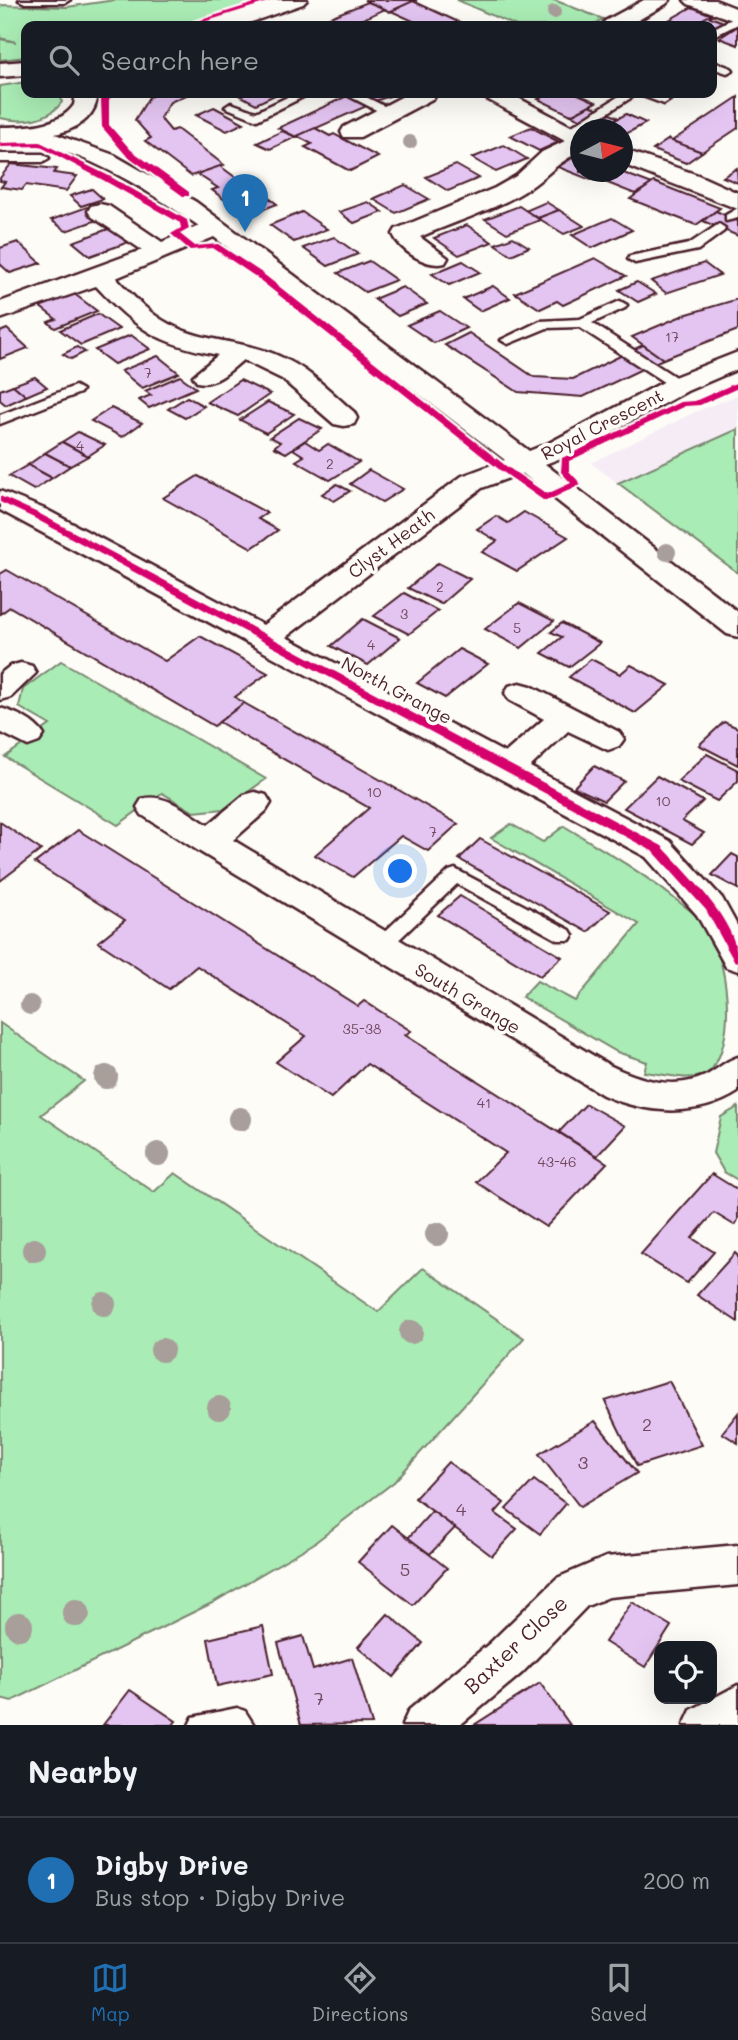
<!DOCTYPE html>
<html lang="en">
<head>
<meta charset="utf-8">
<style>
	:root { --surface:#171b24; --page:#20242c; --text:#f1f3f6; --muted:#9ea1a6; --line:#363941; --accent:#1f6fb2 }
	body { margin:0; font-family:Mali,sans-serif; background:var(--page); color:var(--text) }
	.controls { position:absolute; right:21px; bottom:21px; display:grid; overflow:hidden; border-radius:14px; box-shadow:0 7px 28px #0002 }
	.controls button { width:63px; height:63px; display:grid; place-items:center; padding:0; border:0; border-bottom:2px solid var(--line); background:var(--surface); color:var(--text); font:35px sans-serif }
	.compass { position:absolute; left:570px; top:119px; width:63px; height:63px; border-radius:50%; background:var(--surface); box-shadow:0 7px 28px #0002; rotate:83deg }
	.you { position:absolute; left:401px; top:872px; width:24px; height:24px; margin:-18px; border:5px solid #fff; border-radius:50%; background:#1a73e8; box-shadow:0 0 0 10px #1a73e833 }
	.badge { display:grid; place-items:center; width:46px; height:46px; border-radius:50%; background:var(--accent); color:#fff; font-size:23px; font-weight:700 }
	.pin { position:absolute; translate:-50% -58px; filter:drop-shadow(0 2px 4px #0008) }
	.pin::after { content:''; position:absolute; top:37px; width:24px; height:21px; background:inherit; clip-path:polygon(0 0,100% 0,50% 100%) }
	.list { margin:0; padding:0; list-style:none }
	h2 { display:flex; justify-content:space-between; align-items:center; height:91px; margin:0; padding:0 28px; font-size:30px }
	h2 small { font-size:23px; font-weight:400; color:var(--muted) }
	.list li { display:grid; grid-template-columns:46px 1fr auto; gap:21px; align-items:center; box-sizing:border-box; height:126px; padding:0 28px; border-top:2px solid var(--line) }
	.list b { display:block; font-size:26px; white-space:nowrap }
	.list p { margin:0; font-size:23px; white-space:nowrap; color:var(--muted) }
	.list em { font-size:23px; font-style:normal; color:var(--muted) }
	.icon { flex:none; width:38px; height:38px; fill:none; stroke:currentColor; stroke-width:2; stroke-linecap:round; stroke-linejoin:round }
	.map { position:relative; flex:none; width:738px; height:1725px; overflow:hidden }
	.search { position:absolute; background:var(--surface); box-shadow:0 7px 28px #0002; left:21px; right:21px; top:21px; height:77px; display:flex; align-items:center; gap:18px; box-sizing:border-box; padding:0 24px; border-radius:14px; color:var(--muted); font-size:26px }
	.sheet { height:217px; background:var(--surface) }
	nav { display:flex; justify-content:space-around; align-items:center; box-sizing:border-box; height:98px; border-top:2px solid var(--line); background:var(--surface); font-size:19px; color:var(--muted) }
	nav a { display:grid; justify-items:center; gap:4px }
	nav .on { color:var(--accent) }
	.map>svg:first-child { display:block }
</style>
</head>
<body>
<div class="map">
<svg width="738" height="1725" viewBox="0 0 738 1725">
	<rect width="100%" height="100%" fill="#fdfcf7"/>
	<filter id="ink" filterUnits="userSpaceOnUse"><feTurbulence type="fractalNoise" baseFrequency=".0143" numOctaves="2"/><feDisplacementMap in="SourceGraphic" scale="14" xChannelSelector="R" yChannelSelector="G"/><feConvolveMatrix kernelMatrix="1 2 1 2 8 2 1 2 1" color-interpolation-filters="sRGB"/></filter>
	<g filter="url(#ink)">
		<polygon fill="#f6ecf6" points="738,395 738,573 591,463 697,411"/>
		<g fill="#aaecb5" stroke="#7a8670" stroke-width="2">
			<polygon points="115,0 258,0 180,26 26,26 26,57 0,60 0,39 16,42 0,38 0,5 67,7"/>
			<polygon points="457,0 554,0 603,19 591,26 516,26"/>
			<path d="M 26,82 L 26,93 L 60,93 L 62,102 C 49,121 21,123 0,118 L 0,86 Z"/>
			<polygon points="738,429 738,573 618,483"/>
			<polygon points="61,661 266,779 224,809 194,812 162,793 118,825 5,757 50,725 19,707 23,689"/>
			<path d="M 511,824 L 543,842 L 564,826 C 602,849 640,871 675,899 C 683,905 693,912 700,919 C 731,954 738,1048 707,1074 C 691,1082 662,1074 644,1072 L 647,1062 L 617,1052 L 522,997 L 537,981 L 575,1001 L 639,924 L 491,838 Z"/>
			<polygon points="0,1023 84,1081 41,1115 154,1192 175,1173 378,1312 423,1268 524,1338 394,1482 313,1544 212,1603 12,1701 0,1698"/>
			<polygon points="738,1107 738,1180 724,1172 713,1153 721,1117"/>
		</g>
		<g fill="#e4c5f2" stroke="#4a1f2b" stroke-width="2">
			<polygon points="364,0 417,0 390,12"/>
			<polygon points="413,1 467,26 424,26 391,11"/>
			<polygon points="368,2 385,9 348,26 307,26"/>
			<polygon points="692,7 712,15 690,26 669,20"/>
			<polygon points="708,16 737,27 724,35 712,31 712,26 694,24"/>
			<polygon points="738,26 738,45 719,38 724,35"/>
			<polygon points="158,93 191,93 170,102 160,118 171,131 177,129 224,165 191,176 145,141 151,138 135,120 149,97"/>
			<polygon points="244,93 279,93 256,104 239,95"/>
			<polygon points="358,93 399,93 375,101"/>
			<polygon points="551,93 576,93 596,102 571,115 538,99"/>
			<polygon points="349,95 369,105 296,137 278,128"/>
			<polygon points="738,97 738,128 702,152 672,141"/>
			<polygon points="590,105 619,118 600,128 571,115"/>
			<polygon points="214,107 244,123 227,131 196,115"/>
			<polygon points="626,114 646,123 622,136 622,130 600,128"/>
			<polygon points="531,127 559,142 539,151 510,136"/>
			<polygon points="315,128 330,136 334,134 378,157 350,171 305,147 312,144 297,136"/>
			<polygon points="282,131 296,137 270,149 257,143"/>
			<polygon points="669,139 672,141 702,152 686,163 653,150"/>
			<polygon points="504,145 527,159 496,172 472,158"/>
			<polygon points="580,153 580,172 605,172 591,180 558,167"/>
			<polygon points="11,164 57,169 54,173 77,176 66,191 26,185 22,190 1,187 5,182 0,181 0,178"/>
			<polygon points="456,165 479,178 448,191 426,177"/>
			<polygon points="220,166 239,180 243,179 277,204 246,216 212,190 218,188 197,174"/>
			<polygon points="737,168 738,183 723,177"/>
			<polygon points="605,172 621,172 652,184 635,194 595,178"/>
			<polygon points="654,182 720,208 696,225 630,199"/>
			<polygon points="405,185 429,199 396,213 373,199"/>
			<polygon points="92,189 103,199 81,206 70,196"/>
			<polygon points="368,202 383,212 354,223 339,212"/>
			<polygon points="546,202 559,210 538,218 525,211"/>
			<polygon points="519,206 540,220 507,233 485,219"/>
			<polygon points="87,207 95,213 97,220 66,231 51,220"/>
			<polygon points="559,210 584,226 564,234 538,218"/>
			<polygon points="716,211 738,221 738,236 703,221"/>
			<polygon points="302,212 327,229 294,242 270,225"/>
			<polygon points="612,218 632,230 592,248 572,235"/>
			<polygon points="467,225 492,242 459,255 434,238"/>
			<polygon points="111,228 129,242 90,256 73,242"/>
			<polygon points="334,237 358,254 328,266 303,248"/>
			<polygon points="513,237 529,247 511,255 495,244"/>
			<polygon points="18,242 41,263 10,273 0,264 0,248"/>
			<polygon points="595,258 626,276 563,305 557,301 540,309 515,293"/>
			<polygon points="369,261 396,280 365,292 338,273"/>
			<polygon points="463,261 480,272 449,285 432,274"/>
			<polygon points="704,263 720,275 666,293 651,281"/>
			<polygon points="637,282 656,294 638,302 619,290"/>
			<polygon points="493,286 510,298 480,311 463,299"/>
			<polygon points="403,287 427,304 398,316 374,299"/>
			<polygon points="73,293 97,311 55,328 48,322 56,319 39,306"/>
			<polygon points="738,299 738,330 663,359 632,337 684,315"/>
			<polygon points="440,311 466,328 434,343 407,325"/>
			<polygon points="98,314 119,329 81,345 60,330"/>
			<polygon points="7,329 28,348 0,359 0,332"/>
			<polygon points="469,333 534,377 573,379 643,345 663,359 583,397 518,392 445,345"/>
			<polygon points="131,335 150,349 114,364 95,350"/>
			<polygon points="77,347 85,352 71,359 63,354"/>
			<polygon points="158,356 179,373 142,388 121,371"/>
			<polygon points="180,376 196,388 149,408 139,400 151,395 145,391"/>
			<polygon points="35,377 47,387 26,396 13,385"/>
			<polygon points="240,380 270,394 238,416 207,402"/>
			<polygon points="13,385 26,396 6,405 0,400 0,390"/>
			<polygon points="187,397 204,406 185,418 168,409"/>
			<polygon points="268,402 294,414 266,433 240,420"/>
			<polygon points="111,408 142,423 122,437 91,421"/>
			<polygon points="299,418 322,429 286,453 274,447 280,442 270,437"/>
			<polygon points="78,432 105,445 88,456 62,442"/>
			<polygon points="305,441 319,450 328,444 359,462 330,480 296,461 304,456 293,449"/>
			<polygon points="62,442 88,456 70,466 45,453"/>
			<polygon points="45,453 70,466 52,478 28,465"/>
			<polygon points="28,465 52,478 34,490 9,476"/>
			<polygon points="369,470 403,489 382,502 350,484"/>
			<polygon points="198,476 267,513 258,519 278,530 252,548 163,498"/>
			<polygon points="337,484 350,491 334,501 322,494"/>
			<polygon points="524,512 568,537 517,571 482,552 497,541 477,529 496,516 508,523"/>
			<polygon points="438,563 470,579 441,604 408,588"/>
			<polygon points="7,570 165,661 200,636 268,673 235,697 244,703 214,726 10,607 0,614 0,574"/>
			<polygon points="404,593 438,611 409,634 374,616"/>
			<polygon points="519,603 554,621 521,648 485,629"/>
			<polygon points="363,619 400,638 368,665 331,646"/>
			<polygon points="562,623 600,643 569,667 542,653 562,637 551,632"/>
			<polygon points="459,649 488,664 445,698 417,683"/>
			<polygon points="591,659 620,674 631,665 669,685 635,713 569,677"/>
			<polygon points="244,703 388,784 458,824 428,851 401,836 353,877 315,855 369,808 219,722"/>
			<polygon points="724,722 738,728 738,765 699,745"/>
			<polygon points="707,754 738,770 738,781 717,801 678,781"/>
			<polygon points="594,766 624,781 604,801 574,787"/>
			<polygon points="657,776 703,801 682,821 704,833 692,844 624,808"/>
			<polygon points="0,822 41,850 0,881"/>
			<polygon points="78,830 358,1006 364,1001 411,1031 405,1035 607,1163 546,1227 476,1182 506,1153 367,1064 331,1098 276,1062 306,1036 197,966 169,989 98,942 125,920 35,863"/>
			<polygon points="480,839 610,911 588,932 459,859"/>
			<polygon points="732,854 738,857 738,889 712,875"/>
			<polygon points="460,896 562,957 540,976 438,915"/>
			<polygon points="586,1104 625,1126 597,1156 559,1132"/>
			<polygon points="712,1174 738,1190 738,1220 734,1225 714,1213 692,1238 714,1252 687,1283 641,1254"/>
			<polygon points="735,1253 738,1256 738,1322 697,1295"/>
			<polygon points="669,1381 702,1445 637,1466 605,1401"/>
			<polygon points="738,1413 738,1443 722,1433"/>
			<polygon points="595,1421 637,1473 580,1507 539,1454"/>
			<polygon points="448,1462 504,1503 495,1513 517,1529 492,1556 415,1498"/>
			<polygon points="534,1480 566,1504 540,1534 506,1509"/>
			<polygon points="432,1511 455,1528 430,1554 408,1538"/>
			<polygon points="392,1525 447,1568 413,1605 358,1562"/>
			<polygon points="632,1602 671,1626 645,1667 605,1642"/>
			<polygon points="388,1614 423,1643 394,1677 358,1647"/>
			<polygon points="263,1626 273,1674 217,1686 208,1639"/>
			<polygon points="303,1636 313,1670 352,1658 372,1724 301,1725 278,1643"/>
			<polygon points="540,1683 570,1725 474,1725"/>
			<polygon points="130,1690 176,1721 173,1725 103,1725"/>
		</g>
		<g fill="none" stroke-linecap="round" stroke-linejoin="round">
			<g stroke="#4a1f2b" stroke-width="5">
				<g id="service">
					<polygon points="19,0 70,0 64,3 25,3"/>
					<polygon points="738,16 738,24 712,37 712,29"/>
					<polygon points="712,61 731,68 733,70 727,73 712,68"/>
					<polygon points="296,93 311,93 257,120 225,107 231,103 256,112"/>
					<polygon points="343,93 358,93 394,111 384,114"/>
					<polygon points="624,93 653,93 670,100 664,104 637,94 571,136 561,133"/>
					<polygon points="0,154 43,154 49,158 43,162 0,162"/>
					<polygon points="738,208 738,218 726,221 726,215"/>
					<polygon points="719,224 725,228 724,231 698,250 635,263 628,259 630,256 689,244"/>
					<polygon points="620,301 627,305 625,308 592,323 683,382 683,388 673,388 579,327 547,328 508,344 501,340 540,321 580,319"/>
					<polygon points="75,386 82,390 80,393 0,424 0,415"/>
					<polygon points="455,869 570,930 573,935 570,940 558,940 457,884 387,951 375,951 372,946 375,941 449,871"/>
					<polygon points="237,1708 245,1711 254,1725 189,1725 193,1717"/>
				</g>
			</g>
			<g stroke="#4a1f2b" stroke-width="5">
				<g id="minor">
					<polygon points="275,0 307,0 303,4 240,26 209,26 212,21"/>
					<polygon points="644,0 670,0 666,4 628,26 602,26 605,21"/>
					<polygon points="684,0 715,0 738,9 738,22 688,4"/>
					<polygon points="26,61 26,75 0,77 0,63"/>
					<path d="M 76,93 L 98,93 C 96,117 78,129 55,134 L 114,155 L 196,202 L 529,451 L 549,443 L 669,379 L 738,352 L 738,369 L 687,391 L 569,455 L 545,464 L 738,612 L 738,637 L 727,634 L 522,473 L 482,488 L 286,637 L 505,753 L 544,719 L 509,700 L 505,693 L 509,686 L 520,683 L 531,686 L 619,732 L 624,739 L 619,746 L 608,750 L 568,731 L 530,767 L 670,841 L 722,898 L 738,927 L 738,971 L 726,967 L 697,915 L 646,857 L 0,510 L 0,491 L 47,510 L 263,625 L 462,476 L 505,460 L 214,237 L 116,278 C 132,295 148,313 169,324 C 204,343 245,340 281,357 C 309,369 331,392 354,412 L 357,418 L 354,424 L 344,426 L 334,424 L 282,379 L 243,360 C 229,371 216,386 197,382 L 193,376 L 218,355 C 157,343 138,330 96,286 L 0,319 L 0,302 L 142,250 L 91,216 L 88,211 L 91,206 L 100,204 L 109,206 L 162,242 L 199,226 C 140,185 73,141 0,141 L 0,127 C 24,127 59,127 74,105 Z"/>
					<polygon points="409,93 437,93 434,98 360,137 344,137 341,132 344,127"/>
					<path d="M 482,93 L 509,93 L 580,131 L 580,152 C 556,163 551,173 531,187 C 499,209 456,221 420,237 L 448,258 L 445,263 C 427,268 400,251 393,234 L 396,229 L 495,188 L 516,176 L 542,152 L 565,141 L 485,98 Z"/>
					<polygon points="622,149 698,175 738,193 738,209 622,164"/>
					<polygon points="21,663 32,666 36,673 11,697 0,700 0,674 10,666"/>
					<path d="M 0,708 C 15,712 35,721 44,735 L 39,742 L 28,746 L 0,732 Z"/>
					<path d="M 255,792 L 266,795 L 271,803 L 266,811 L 233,840 L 609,1065 C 638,1079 673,1091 705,1076 C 717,1070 725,1061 738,1057 L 738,1092 C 698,1118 645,1114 603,1095 L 197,850 L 142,815 L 137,807 L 142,799 C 165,792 188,813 208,825 L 244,795 Z"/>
					<polygon points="738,1545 738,1585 609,1597 587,1606 522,1673 460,1725 402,1725 409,1710 490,1643 557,1578 606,1557"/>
					<polygon points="738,1685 738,1725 684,1725 691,1710"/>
				</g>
			</g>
			<use href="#service" fill="#fdfcf7" fill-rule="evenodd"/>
			<use href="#minor" fill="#fdfcf7" fill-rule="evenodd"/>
			<g stroke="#fdfcf7" stroke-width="5">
				<g id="cycleway">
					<polygon points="264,0 274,0 191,26 182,26"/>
					<polygon points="107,93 114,93 109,100 109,125 131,150 189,192 189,196 183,196 125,154 102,127 101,100"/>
					<polygon points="40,142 109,176 187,220 189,229 180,234 195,246 218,244 262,273 506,466 547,494 571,483 561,472 562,458 680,402 695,401 738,382 738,388 700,405 685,406 569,461 569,471 581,484 549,500 543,500 500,470 256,277 213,248 190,250 171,234 181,228 180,223 103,180 39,146 0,147 0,143"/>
					<path d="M 0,496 L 40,514 L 662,846 C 688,875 738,922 738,962 L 734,961 L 706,910 L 654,852 L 34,518 L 0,502 Z"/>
				</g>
			</g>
			<use href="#cycleway" fill="#d6006c" fill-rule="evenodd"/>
		</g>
		<g fill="#a89e9a">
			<circle cx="554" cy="12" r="7"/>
			<circle cx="410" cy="142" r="7"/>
			<circle cx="667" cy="552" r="9"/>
			<circle cx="30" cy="1005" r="10"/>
			<circle cx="106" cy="1077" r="12"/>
			<circle cx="240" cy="1119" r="12"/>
			<circle cx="158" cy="1154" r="12"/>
			<circle cx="437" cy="1234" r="12"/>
			<circle cx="34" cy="1250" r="12"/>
			<circle cx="104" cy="1304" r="12"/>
			<circle cx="411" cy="1332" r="12"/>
			<circle cx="162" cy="1350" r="12"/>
			<circle cx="219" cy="1408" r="12"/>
			<circle cx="76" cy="1613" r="14"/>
			<circle cx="19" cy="1626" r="14"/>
		</g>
	</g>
	<g text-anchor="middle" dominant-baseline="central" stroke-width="7" stroke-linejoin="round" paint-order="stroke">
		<g font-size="14" fill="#70485d">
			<text x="672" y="336">17</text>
			<text x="148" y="372">7</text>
			<text x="80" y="445">4</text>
			<text x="330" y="463">2</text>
			<text x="440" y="586">2</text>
			<text x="404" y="613">3</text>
			<text x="517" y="627">5</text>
			<text x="371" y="644">4</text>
			<text x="374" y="791">10</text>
			<text x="663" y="800">10</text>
			<text x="433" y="831">7</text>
			<text x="362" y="1028">35-38</text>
			<text x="484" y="1102">41</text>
			<text x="557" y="1161">43-46</text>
		</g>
		<g font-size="18" fill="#4a1f2b" stroke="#fdfcf7">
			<text transform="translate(602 424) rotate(-27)">Royal Crescent</text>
			<text transform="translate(391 543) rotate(-37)">Clyst Heath</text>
			<text transform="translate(397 690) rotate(28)">North Grange</text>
			<text transform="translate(468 998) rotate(31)">South Grange</text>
		</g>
		<g font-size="18" fill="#70485d">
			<text x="647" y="1424">2</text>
			<text x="583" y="1462">3</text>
			<text x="461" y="1509">4</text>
			<text x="405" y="1569">5</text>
			<text x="319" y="1698">7</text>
		</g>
		<g font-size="21" fill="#4a1f2b" stroke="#fdfcf7">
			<text transform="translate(515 1644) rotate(-43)">Baxter Close</text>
		</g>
	</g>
</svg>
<div class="controls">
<button><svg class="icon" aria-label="locate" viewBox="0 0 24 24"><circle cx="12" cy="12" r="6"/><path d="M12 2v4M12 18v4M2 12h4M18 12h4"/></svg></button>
</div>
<svg class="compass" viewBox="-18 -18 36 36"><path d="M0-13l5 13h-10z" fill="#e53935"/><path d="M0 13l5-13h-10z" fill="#9ea1a6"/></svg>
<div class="you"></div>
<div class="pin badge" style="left:245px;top:232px">1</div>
<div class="search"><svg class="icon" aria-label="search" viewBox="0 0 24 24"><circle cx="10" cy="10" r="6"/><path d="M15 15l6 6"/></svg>Search here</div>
</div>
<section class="sheet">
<h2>Nearby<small></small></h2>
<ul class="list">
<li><span class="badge">1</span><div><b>Digby Drive</b><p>Bus stop · Digby Drive</p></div><em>200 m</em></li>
</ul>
</section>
<nav>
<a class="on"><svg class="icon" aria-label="map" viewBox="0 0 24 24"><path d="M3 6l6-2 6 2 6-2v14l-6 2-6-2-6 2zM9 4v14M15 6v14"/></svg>Map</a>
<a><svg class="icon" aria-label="directions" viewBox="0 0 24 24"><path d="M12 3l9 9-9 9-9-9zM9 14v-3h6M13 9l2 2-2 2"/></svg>Directions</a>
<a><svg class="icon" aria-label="saved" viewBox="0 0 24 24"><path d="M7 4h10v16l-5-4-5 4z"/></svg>Saved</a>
</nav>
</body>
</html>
